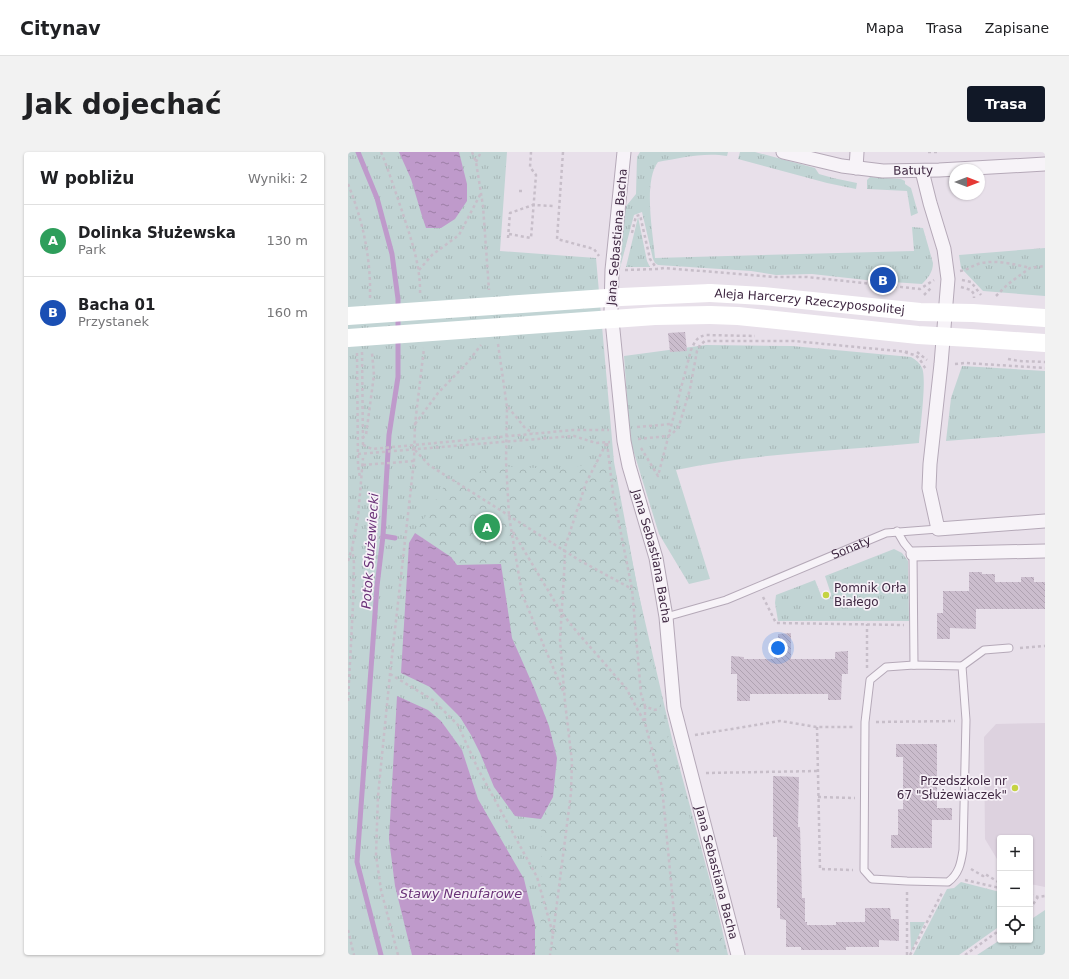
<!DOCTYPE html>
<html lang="pl">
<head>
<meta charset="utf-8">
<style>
	:root { --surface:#fff; --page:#f2f2f2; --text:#202124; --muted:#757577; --line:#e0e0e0; --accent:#111827 }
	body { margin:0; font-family:"DejaVu Sans",sans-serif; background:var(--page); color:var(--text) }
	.controls { position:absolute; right:12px; bottom:12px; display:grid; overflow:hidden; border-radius:4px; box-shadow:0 1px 3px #0004 }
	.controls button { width:36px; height:36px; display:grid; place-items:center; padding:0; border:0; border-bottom:1px solid var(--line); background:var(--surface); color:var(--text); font:20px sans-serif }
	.compass { position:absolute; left:601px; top:12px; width:36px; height:36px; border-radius:50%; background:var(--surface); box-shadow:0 1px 3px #0004; rotate:90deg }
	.you { position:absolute; left:430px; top:496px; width:14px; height:14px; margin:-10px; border:3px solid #fff; border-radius:50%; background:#1a73e8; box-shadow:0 0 0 6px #1a73e833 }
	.badge { display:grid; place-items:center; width:26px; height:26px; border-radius:50%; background:var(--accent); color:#fff; font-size:13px; font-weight:700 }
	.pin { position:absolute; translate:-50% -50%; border:2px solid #fff; box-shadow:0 1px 4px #0006 }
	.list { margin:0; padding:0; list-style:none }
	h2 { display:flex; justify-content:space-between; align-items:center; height:52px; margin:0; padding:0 16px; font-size:17px }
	h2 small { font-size:13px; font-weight:400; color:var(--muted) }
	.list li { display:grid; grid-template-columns:26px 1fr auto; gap:12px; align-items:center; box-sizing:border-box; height:72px; padding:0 16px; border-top:1px solid var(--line) }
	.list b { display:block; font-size:15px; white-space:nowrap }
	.list p { margin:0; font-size:13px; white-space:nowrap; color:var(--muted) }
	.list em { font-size:13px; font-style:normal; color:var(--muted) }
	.icon { flex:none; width:22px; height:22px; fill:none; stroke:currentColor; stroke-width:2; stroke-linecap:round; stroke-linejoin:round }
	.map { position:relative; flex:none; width:697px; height:803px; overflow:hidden; border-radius:4px }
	header { display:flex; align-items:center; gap:24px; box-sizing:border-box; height:56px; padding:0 20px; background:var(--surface); border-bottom:1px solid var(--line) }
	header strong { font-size:19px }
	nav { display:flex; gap:22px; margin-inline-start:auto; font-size:14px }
	.intro { display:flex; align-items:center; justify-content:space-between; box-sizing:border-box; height:96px; padding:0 24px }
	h1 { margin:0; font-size:28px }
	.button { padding:10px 18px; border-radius:4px; background:var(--accent); color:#fff; font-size:14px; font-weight:700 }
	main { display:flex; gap:24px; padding:0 24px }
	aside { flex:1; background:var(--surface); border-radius:4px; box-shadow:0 1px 3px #0004 }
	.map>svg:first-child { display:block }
</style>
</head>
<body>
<header>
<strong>Citynav</strong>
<nav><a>Mapa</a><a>Trasa</a><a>Zapisane</a></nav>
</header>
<div class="intro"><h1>Jak dojechać</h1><a class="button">Trasa</a></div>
<main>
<aside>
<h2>W pobliżu<small>Wyniki: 2</small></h2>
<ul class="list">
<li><span class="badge" style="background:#2e9e5b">A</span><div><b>Dolinka Służewska</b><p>Park</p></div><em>130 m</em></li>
<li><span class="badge" style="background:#1a4fb4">B</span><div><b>Bacha 01</b><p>Przystanek</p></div><em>160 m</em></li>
</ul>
</aside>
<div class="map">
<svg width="697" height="803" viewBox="0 0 697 803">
	<defs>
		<pattern id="grass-tufts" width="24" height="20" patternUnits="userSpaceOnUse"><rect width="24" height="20" fill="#c1d4d4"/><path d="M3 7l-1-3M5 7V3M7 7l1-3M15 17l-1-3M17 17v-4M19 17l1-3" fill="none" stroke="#a7b6b7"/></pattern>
		<pattern id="forest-crowns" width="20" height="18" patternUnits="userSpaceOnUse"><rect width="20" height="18" fill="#c1d4d4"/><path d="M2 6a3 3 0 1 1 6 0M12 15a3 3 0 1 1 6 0" fill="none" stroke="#a7b6b7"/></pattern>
		<pattern id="water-ripples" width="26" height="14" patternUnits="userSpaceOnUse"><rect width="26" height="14" fill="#bf9acb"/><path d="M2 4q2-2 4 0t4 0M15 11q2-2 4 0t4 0" fill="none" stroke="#9d7ea6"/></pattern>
		<pattern id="building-back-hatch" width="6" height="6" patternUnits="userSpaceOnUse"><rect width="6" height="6" fill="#cbbdcd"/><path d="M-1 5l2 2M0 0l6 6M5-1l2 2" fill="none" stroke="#afa2b1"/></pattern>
	</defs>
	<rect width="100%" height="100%" fill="#e8e0ea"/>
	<polygon fill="#ddd2df" points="697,571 697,735 682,732 682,686 652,686 652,712 637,687 636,585 648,572"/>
	<g fill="url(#grass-tufts)">
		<polygon points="0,0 159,0 152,99 248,106 266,310 290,439 325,591 368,751 380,803 0,803"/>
		<path d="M 292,0 L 380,0 L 379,4 C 357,0 331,6 310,10 C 295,30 305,81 307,106 L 566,99 L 564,75 L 575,76 L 585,111 C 585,120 580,126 574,132 L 544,130 L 544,126 L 528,125 L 527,129 L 464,122 L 428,123 L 403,119 L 310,113 L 307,111 L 305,107 L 294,60 L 286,63 L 272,116 L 271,115 L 275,58 L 288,42 L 289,5 Z"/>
		<polygon points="392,0 407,0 467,16 471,22 485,26 509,31 508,37 479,31 390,7"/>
		<polygon points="522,25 553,27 557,29 557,32 563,36 570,61 563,64 559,39 519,37 519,28"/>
		<polygon points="290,65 299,109 302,115 278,115"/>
		<polygon points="697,96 697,144 635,139 613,116 611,103"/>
		<path d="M 358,193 L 444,194 L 563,205 C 568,208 572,211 574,216 C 579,226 572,277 571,291 C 490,299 408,301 328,318 L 362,427 L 341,432 L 311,382 L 282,288 L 276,204 Z"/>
		<polygon points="614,214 697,219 697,281 598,289 603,246"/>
		<polygon points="546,397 554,401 560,409 561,469 430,469 427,451 428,443 467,428 474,446 481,447 483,442 477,424"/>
		<polygon points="613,730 652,740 652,774 611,803 565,803 599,737 606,736"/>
		<polygon points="697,758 697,803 629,803 652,788 682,788 682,768"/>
		<polygon points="562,770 577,770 563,800"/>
	</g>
	<polygon fill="url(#forest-crowns)" points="264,309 321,592 366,753 378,803 192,803 194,706 193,667 205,645 209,606 201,574 187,538 164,486 153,412 109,413 103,405 67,381 97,333 146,314 211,317"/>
	<g fill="url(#water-ripples)">
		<polygon points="51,0 111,0 119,32 119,49 107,67 93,76 78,76 74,64 63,27"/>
		<polygon points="67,381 103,405 109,413 153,412 164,486 187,538 201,574 209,606 205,645 193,667 167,664 146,635 132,601 123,583 112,565 82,535 53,521 61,391"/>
		<polygon points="49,544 80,558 93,569 114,598 130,647 176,727 187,773 187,803 64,803 47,734 41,687"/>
	</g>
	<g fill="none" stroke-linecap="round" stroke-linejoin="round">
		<g stroke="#bf9acb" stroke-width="5">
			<polyline points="10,0 29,46 44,102 50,147 50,225 41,283 35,384 29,434 9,710 33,803"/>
			<polyline points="35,384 47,386"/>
		</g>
	</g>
	<g fill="url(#building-back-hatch)">
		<polygon points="337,180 339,199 322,200 320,181"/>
		<polygon points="621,420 634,420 634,422 647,422 647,430 673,430 673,425 686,425 686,430 697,430 697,457 628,457 628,477 602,476 602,487 589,487 589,461 595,461 595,439 621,439"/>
		<polygon points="443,481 443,507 487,507 487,500 500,499 500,522 494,522 493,548 480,548 480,542 402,542 402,549 389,549 389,522 383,522 383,504 396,505 396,507 426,507 426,498 430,497 430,482"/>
		<polygon points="548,592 589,592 589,656 604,656 604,668 584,668 584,696 543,696 543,683 550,683 550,657 555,657 555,605 548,605"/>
		<polygon points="425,624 451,625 450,675 452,675 454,746 457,746 457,770 459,770 459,773 488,773 488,770 517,770 517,756 542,756 543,767 551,767 551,789 531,788 531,795 498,795 498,798 453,798 453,795 438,795 438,768 432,767 432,756 429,756 429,685 425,685"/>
	</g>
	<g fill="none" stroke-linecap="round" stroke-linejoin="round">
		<g stroke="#b5a9b8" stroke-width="9">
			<g id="lane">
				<polyline points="549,379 556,391 565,402 566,513"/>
				<path id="s1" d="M 318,465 L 378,448 L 538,381 L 590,377"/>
				<path d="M 566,513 L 614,514 L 618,568 L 615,698 C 613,711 611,722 600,730 L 559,729 L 524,727 L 516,718 L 517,570 L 522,528 L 538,515 Z"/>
				<polyline points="614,514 636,498 661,496"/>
			</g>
		</g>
		<g stroke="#b5a9b8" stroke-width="15">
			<g id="street">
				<path id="s2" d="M 276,0 L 264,118 L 263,158 L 276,289 L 281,314 L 308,406 L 318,465 L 326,556 L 390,803"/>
				<path id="s3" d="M 435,0 L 494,14 L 535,19 L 591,18 L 697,12"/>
				<polyline points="508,16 509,0"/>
				<polyline points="574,19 582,51 596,97 600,127 593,212 582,312 581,336 590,377 697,369"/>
				<polyline points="565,402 697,399"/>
			</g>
		</g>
		<g stroke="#c7bec9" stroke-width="2.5" stroke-dasharray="3 3" stroke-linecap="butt">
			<path d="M 33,0 C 41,19 47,39 54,59 C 63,87 73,114 72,143"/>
			<polyline points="124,0 128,10 135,54 141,138"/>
			<polyline points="215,0 209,87 246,97 251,104"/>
			<polyline points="580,0 592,0"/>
			<polyline points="128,10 133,0"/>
			<path d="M 0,32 C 15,69 23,106 22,146"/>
			<polyline points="171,39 174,39 175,40"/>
			<polyline points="284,81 288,64 292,63 302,107 309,117"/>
			<polyline points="161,82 183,86 188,23 182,15 183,0"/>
			<polyline points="160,86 162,61 185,53 206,54"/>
			<polyline points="71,118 84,103 111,83 133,41"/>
			<polyline points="277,118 310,117 316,116 428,125 459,125 572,137 586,128"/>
			<path d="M 612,119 C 619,118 624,114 630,112 C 646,107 666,112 682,116"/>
			<polyline points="614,128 623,130 633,143"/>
			<polyline points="613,135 623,138 626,142 626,146"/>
			<polyline points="576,143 584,135"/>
			<polyline points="648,144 660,132 682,116 697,114"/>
			<polyline points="150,192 159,255 158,309 161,364 174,442 215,539"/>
			<polyline points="14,200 15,293"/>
			<path d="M 557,200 C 560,202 564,202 567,203 C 572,206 575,213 578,217"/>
			<polyline points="569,200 579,208"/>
			<polyline points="9,201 10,313 12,326"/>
			<polyline points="660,207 671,209 697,210"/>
			<polyline points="607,212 617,211 697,216"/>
			<polyline points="160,255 177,276 185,281"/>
			<polyline points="67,272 90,241 119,211 133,193"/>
			<polyline points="289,275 323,272"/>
			<polyline points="14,286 18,283 26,223 24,201"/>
			<polyline points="290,287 320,284 325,281 331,274 342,237 349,199 352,193 357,189 446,189 560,200"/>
			<polyline points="259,291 265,341 284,437 293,542 297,554 306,558 312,557"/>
			<polyline points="15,293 24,297 225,278 261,278"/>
			<path d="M 293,296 L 310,324 L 343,198 C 347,189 349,185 358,183 L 407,184"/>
			<polyline points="67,298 81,313 231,408 284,437"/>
			<polyline points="10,302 226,284 248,291 262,290"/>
			<polyline points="15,313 66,309"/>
			<polyline points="165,380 213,460 229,480 278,536 297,571"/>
			<polyline points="0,409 4,396 10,365 15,306"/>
			<polyline points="415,445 428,471 556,473"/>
			<polyline points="672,496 697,494"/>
			<polyline points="519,516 519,472"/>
			<polyline points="42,522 85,548 110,573 130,617 189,725 205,782 202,803"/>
			<polyline points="0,549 5,453 6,411 4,396"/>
			<polyline points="297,554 297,571 314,635 330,803"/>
			<polyline points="528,570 607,569"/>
			<polyline points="469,575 472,717 505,718"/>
			<polyline points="347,583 432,569 469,575 506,575"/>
			<polyline points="358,621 469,619"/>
			<polyline points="470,645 507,646"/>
			<polyline points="623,717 635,724 637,722 652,731"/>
			<polyline points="617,728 652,736"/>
			<polyline points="559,740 559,803"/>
			<polyline points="682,743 690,745"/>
			<polyline points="682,757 690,745 697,744"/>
			<polyline points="0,778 6,803"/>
			<polyline points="205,782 223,641 224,610 217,550 212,488 217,406 216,398 238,331 259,290"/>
			<polyline points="50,803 33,738 28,703 30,644 42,522 66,309 67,272 76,196"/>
			<polyline points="562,803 594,741"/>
			<polyline points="617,803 652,778"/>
		</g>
		<use href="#lane" stroke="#f7f3f8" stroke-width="7"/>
		<use href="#street" stroke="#f7f3f8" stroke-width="13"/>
		<g stroke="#fff" stroke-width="18">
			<path id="s4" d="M 362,141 L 415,144 L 572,160 L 625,161 L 697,166"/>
			<polyline points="362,163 390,164 570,183 622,186 697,191"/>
		</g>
		<g stroke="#fff" stroke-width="18">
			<polyline points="0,164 273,145 362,141"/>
			<polyline points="0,186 307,164 362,163"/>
		</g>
	</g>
	<g fill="#c5d342" stroke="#f6f0f7" stroke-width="1.5">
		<circle cx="478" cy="443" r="4"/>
		<circle cx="667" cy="636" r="4"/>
	</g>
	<g text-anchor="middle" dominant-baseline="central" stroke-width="3.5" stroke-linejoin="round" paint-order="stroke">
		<g font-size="12" fill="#3f2842" stroke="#f6f0f7">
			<text stroke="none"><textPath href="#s3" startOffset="132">Batuty</textPath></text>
			<text transform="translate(269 85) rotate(-85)">Jana Sebastiana Bacha</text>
			<text stroke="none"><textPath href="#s4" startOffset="100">Aleja Harcerzy Rzeczypospolitej</textPath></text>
			<text stroke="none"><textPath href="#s1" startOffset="198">Sonaty</textPath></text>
			<text stroke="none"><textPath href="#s2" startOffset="409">Jana Sebastiana Bacha</textPath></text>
			<text stroke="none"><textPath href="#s2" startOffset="733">Jana Sebastiana Bacha</textPath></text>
		</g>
		<g font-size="12" fill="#3f2842" stroke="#f6f0f7" text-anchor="start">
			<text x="486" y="436">Pomnik Orła<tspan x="486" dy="14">Białego</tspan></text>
			<text x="659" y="629" text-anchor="end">Przedszkole nr<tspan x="659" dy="14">67 "Służewiaczek"</tspan></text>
		</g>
		<g font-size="13" font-style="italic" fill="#693177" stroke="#f6f0f7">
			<text transform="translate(22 399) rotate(-86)">Potok Służewiecki</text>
			<text x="113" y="741">Stawy Nenufarowe</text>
		</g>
	</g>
</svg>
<div class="controls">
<button>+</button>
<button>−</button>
<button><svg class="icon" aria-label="locate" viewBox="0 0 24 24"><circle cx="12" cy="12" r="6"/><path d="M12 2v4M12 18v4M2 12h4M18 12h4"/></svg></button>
</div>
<svg class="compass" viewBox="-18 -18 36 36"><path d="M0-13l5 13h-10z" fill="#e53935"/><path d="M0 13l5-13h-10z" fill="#757577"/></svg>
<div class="you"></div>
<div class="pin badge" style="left:139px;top:375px;background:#2e9e5b">A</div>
<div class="pin badge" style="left:535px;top:128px;background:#1a4fb4">B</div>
</div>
</main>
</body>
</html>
